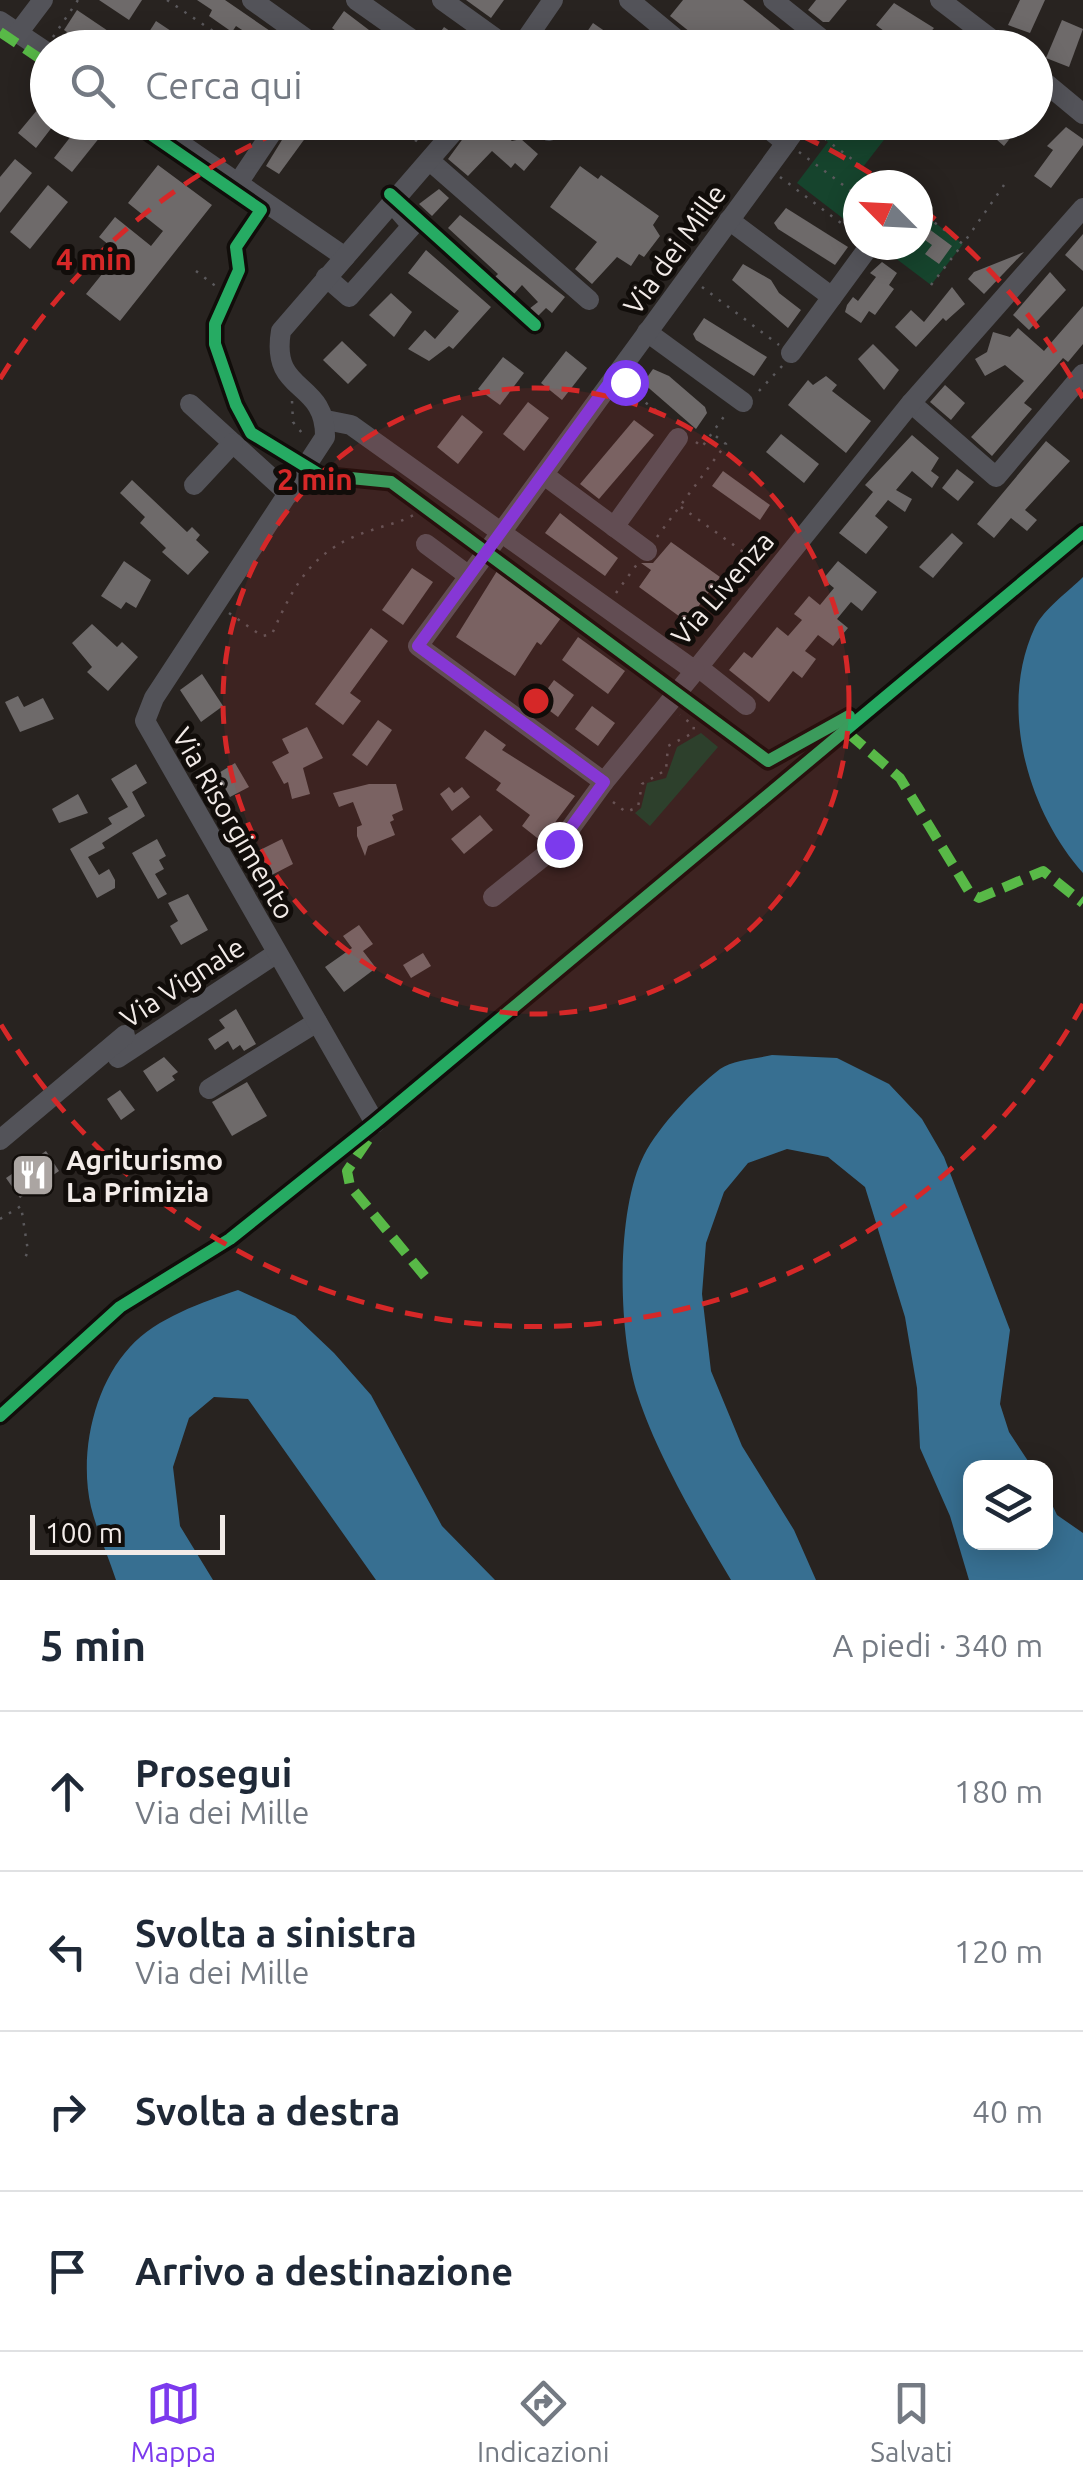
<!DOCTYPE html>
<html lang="it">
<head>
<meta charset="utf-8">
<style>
	:root { --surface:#fff; --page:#f6f6f7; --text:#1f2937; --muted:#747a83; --line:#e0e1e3; --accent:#7c3aed }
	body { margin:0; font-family:Ubuntu,sans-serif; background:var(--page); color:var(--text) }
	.controls { position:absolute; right:30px; bottom:30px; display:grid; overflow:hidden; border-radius:20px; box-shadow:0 5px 25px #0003 }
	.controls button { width:90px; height:90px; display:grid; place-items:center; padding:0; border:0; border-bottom:2px solid var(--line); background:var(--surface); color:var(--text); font:50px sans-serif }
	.compass { position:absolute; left:843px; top:170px; width:90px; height:90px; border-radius:50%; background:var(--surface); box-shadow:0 5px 25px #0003; rotate:294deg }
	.scale { position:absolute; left:30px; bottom:25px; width:195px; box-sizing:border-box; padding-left:10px; border:5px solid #f2ebe8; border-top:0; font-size:28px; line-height:35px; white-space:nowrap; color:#f2ebe8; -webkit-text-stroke:8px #110d0a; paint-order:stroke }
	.stop { position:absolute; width:30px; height:30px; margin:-22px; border:8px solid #7c3aed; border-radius:50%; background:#fff }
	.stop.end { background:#7c3aed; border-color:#fff; box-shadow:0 2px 10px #0008 }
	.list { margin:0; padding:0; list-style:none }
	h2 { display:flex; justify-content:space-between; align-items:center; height:130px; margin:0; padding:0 40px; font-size:42px }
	h2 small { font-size:32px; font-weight:400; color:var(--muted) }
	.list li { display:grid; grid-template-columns:65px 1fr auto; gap:30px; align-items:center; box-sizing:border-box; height:160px; padding:0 40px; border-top:2px solid var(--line) }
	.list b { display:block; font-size:38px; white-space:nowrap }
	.list p { margin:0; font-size:32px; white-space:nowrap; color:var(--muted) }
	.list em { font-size:32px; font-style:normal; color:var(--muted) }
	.icon { flex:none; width:55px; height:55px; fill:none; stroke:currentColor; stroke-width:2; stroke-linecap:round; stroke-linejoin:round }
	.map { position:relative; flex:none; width:1083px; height:1580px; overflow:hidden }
	.search { position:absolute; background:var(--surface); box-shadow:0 5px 25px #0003; left:30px; right:30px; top:30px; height:110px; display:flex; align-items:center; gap:25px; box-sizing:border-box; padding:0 35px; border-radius:55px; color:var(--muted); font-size:38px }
	.sheet { height:770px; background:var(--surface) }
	nav { display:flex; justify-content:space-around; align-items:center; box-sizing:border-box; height:140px; border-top:2px solid var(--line); background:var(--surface); font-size:28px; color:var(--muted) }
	nav a { display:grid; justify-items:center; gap:5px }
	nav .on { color:var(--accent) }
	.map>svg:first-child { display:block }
</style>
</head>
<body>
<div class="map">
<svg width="1083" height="1580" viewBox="0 0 1083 1580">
	<rect width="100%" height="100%" fill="#282320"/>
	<g fill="#16442d">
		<polygon points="818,123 897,123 863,167 886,185 858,185 858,230 797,183 828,142 813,130"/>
		<polygon points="918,210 963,244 931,285 878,245 918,245"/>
		<polygon points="701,733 718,747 650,826 635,813 641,808 647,783 666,778 677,747"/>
	</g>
	<g fill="#376f91">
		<path d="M 1083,577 L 1083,873 C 1027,810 998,706 1035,627 C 1044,609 1069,591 1083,577 Z"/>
		<path d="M 772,1055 L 837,1058 L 889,1084 L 922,1119 L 944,1157 L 1010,1330 L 1000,1404 L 1009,1432 L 1032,1467 L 970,1468 L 970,1542 L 1046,1542 L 1046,1492 L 1057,1515 L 1083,1533 L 1083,1580 L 969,1580 L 950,1516 L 920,1448 L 917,1388 L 905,1317 L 865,1187 L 828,1157 L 787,1149 L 748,1163 L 724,1192 L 706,1243 L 702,1294 L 711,1371 L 742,1446 L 794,1530 L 816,1580 L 731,1580 C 699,1526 657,1455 638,1396 C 618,1336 615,1212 644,1155 C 659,1126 694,1089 720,1069 C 733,1060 756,1059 772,1055 Z"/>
		<path d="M 238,1290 L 295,1316 L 334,1353 L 371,1395 L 442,1526 L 495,1580 L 376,1580 L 248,1399 L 214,1397 L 189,1418 L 173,1467 L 180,1526 L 213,1580 L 116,1580 C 108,1556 97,1531 91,1507 C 79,1455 93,1387 130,1347 C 156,1318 203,1302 238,1290 Z"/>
	</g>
	<g fill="#6e6a6a">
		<polygon points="99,0 142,0 129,20"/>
		<polygon points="197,0 225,0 295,48 269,48 236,26 232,32 209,16 212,10"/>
		<polygon points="466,0 504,0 491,18"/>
		<polygon points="683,0 743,0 803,48 710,48 670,16"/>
		<polygon points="816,0 847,0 829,22 823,22 808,10"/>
		<polygon points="1020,0 1045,0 1030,33 1008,25"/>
		<polygon points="894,3 934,28 917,48 876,48 888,34 876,25"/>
		<polygon points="77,10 117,37 110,48 90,48 64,30"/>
		<polygon points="344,11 369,30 395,48 360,48 332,28"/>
		<polygon points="1062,20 1083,29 1069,67 1046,58"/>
		<polygon points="156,21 177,35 168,48 139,48"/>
		<polygon points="593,23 619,41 614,48 576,48"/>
		<polygon points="444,27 474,48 437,47 435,40"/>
		<polygon points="48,97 48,122 56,122 36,148 18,133"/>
		<polygon points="82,122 92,122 104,132 72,172 54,158"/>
		<polygon points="293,122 317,122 279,174 266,166"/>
		<polygon points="475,122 501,122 496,128 512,141 521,139 538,154 524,171 515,163 511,168 492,151 468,176 448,159"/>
		<polygon points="1007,122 1023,122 1004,146 989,133 998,123 1003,127"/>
		<polygon points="1066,127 1083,139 1083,145 1051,188 1034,176 1053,150 1047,146"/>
		<polygon points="15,159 32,173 0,213 0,177"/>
		<polygon points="158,165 212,205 120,321 86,294 119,253 99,237 115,217 151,246 163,231 128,203"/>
		<polygon points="580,166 598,179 601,175 659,216 653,225 660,236 644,257 639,254 631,266 617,257 592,284 575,269 597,242 550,207"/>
		<polygon points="48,185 68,202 30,249 10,232"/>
		<polygon points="439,189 449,198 432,216 419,204"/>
		<polygon points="786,208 848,247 835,265 778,229 774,223"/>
		<polygon points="460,215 565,297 552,313 546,308 538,316 529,309 538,302 522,285 513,295 494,278 498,274 448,228"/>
		<polygon points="925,226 952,246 939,264 925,254 932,245 918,235"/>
		<polygon points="1083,234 1083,271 1065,255"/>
		<polygon points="426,250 491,307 453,349 449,346 429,361 408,349 425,330 435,339 459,311 408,273"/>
		<polygon points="1024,252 984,294 968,279 974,272"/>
		<polygon points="882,262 897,273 889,285 894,289 875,315 869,311 861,323 845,312 847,305 853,297 858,301 876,277 870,273"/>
		<polygon points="743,264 771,280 779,293 801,310 788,328 732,280"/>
		<polygon points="1050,272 1066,290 1029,330 1013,315"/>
		<polygon points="952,287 965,304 946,321 943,318 916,347 895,327 911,310 924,322"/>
		<polygon points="391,293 412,312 394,337 369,315"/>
		<polygon points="1083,306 1083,344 1068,362 1063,358 1024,403 1032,409 992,456 971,437 1024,381 1005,365 985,376 975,359 987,352 993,332 1010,337 1018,328 1044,351"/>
		<polygon points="704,318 767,357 754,376 696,340 693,334"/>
		<polygon points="342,341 367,365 348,384 323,360"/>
		<polygon points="873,344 899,370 884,390 858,359"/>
		<polygon points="566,351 587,368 562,400 541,383"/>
		<polygon points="503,357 524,373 500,405 478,389"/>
		<polygon points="653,369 669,376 705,407 707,413 696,429 643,383"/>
		<polygon points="826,376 837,385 832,391 871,421 846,453 788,405 808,380 813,385"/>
		<polygon points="945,385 965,403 951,420 930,402"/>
		<polygon points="528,402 549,418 524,451 503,434"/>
		<polygon points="462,415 483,432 458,464 437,447"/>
		<polygon points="634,420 654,435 599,499 580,484"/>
		<polygon points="781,434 819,464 804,483 766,452"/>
		<polygon points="912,435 939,458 931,471 939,477 932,488 912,471 896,490 912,499 905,512 888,500 875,516 888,527 866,554 839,533 873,492 865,485"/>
		<polygon points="1046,441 1070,461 1025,510 1037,520 1027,531 1011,518 994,538 977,524"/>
		<polygon points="957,469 974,482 958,501 942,488"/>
		<polygon points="723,471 770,505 760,520 712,486"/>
		<polygon points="132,480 187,532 192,527 200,535 196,540 209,552 188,575 162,552 166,548 140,523 145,517 120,493"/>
		<polygon points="560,513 618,558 605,576 545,533"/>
		<polygon points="952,533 963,543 933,578 919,567"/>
		<polygon points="671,542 720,577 687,622 639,587 651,570 641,563 653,563"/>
		<polygon points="124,561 151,580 136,608 126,602 121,609 101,596"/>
		<polygon points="838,561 877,592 862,611 851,602 837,619 848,628 833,646 818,635 805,651 816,659 802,678 793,671 769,702 729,670 744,652 752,658 777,627 788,636 802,620 794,614 809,596 820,605 834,588 823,579"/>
		<polygon points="412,568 433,582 403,625 382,610"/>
		<polygon points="497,571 561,618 541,645 537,642 515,676 456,637"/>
		<polygon points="92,624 117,647 122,642 138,657 108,691 87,672 92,667 72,643"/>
		<polygon points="371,628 388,641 350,693 361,701 343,725 315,704"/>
		<polygon points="578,637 625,671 608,694 562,660"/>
		<polygon points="202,674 223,706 201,722 180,690"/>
		<polygon points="554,680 574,695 558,717 538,702"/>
		<polygon points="18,696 24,707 43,698 54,719 20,732 5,702"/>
		<polygon points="592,706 615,723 598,746 575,729"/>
		<polygon points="378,720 392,730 367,766 352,755"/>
		<polygon points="307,727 323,758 303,768 310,794 292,799 288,782 284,784 272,762 289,753 282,739"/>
		<polygon points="485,730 506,745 502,750 575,796 541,841 522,826 530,815 496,790 501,783 465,758"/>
		<polygon points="235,763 249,787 230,797 217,774"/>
		<polygon points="136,764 147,783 132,792 145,816 102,843 105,848 88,857 99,875 109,869 115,880 115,888 97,898 70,849 112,824 108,818 128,807 111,779"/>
		<polygon points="369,784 396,784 403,810 392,815 394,820 390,822 395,835 368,846 365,856 357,836 357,827 362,825 353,802 339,807 333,793"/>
		<polygon points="449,787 454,793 462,787 470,797 452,811 440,794"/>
		<polygon points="78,794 88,813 59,823 52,809"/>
		<polygon points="480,815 493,830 464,854 451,839"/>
		<polygon points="157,839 166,856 159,860 164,869 155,874 167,894 158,899 132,853"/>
		<polygon points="282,839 293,864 268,877 265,871 257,875 248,856"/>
		<polygon points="188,894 208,930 181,945 170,926 178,921 168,903"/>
		<polygon points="359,925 373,944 363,951 376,968 344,992 325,967 352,948 343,936"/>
		<polygon points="423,953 431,966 411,978 403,965"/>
		<polygon points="236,1009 256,1044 244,1051 240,1045 233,1050 228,1041 215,1050 208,1039 225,1028 219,1020"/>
		<polygon points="164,1057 178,1072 172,1076 175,1080 157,1092 143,1071"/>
		<polygon points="247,1082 267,1116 232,1136 212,1102"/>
		<polygon points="120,1090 135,1110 121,1120 107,1099"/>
		<polygon points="46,1151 59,1171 20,1198 6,1178"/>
	</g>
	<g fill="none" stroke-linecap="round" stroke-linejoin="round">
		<g stroke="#5b595c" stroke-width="2.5" stroke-dasharray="2.5 8" stroke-linecap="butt">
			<polyline points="167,0 238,48"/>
			<polyline points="53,37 78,0"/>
			<polyline points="389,122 421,144"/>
			<polyline points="816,132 886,185"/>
			<polyline points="799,152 858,196"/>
			<polyline points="780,177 858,236"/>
			<polyline points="918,210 963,244 1004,185"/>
			<polyline points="196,271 227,295"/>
			<polyline points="931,285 962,245"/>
			<polyline points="702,287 779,345"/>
			<polyline points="629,390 670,421"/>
			<polyline points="759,391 783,365"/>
			<polyline points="292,401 293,422 306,438"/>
			<polyline points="696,442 702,447 728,411"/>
			<polyline points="681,507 760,564"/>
			<polyline points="657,537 726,444 713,434"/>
			<polyline points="616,593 638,563"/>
			<path d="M 229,613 L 262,636 L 272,634 C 295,582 314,548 372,530 C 392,523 413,520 428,504"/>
			<polyline points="613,802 626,812 638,807 642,784 666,770 668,746 693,733 694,726 680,715"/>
			<polyline points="0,1219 21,1206 28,1251 23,1263"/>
		</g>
		<g stroke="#535359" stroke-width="20">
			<polyline points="252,0 319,48"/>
			<polyline points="356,0 424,48"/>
			<polyline points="442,0 509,48"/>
			<polyline points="629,0 687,48"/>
			<polyline points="773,0 833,48"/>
			<polyline points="940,0 1003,48"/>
			<polyline points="0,21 48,53"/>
			<polyline points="18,33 43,0"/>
			<polyline points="520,48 553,0"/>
			<polyline points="858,48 861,43"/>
			<polyline points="1036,75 1083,114"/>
			<polyline points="149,122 345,257"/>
			<polyline points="538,122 549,131"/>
			<polyline points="786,143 801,122"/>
			<polyline points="430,161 589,300"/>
			<polyline points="238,183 279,122"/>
			<polyline points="729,220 832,297"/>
			<polyline points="326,277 349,297 412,226 393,204"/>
			<polyline points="647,332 743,402"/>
			<polyline points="791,353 868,248"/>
			<polyline points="911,403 996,477 1083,374"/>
			<polyline points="190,404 289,494"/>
			<polyline points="326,420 351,425 695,671 911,403 1083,208"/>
			<polyline points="544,475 647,551"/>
			<polyline points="194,485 233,443"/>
			<polyline points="614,527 678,438"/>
			<polyline points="426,544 469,576"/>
			<polyline points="698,667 746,705"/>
			<polyline points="695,671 604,782 418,646 786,143 760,122"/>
			<polyline points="493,897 559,844 604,782"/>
			<polyline points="118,1058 277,953"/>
			<polyline points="209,1089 317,1022"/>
			<path d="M 375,1123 L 145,721 L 154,698 L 325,437 C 326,379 270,395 281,331 L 462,122"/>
			<polyline points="0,1140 125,1035"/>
		</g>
		<g stroke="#58b947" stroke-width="10" stroke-dasharray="20 10" stroke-linecap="butt">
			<polyline points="0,32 48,64"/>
			<polyline points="848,733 900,778 970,893 979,898 1043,871 1083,903"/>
			<polyline points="368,1140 347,1171 350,1186 428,1280"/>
		</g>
		<g stroke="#110d0a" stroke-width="19">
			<g id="cycleway">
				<polyline points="133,122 261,210 236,247 239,270 215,324 215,344 236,405 251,433 320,475 391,482 768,761 849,716"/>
				<polyline points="390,194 535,325"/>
				<polyline points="0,1416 120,1307 230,1239 375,1123 1083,532"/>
			</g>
		</g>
		<use href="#cycleway" stroke="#26ab63" stroke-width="12"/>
	</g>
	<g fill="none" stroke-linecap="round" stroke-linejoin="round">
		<polyline stroke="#7c3aed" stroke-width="12" points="559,844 604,782 418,646 615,375 625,382"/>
	</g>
	<circle cx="536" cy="701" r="313" fill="#d62828" fill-opacity=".12"/>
	<g fill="none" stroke="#d62828" stroke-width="5" stroke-dasharray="18 12">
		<circle cx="536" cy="701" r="313"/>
		<path d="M1083 1004A625 625 0 0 1 0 1023M0 379A625 625 0 0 1 297 124M775 124A625 625 0 0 1 885 183M921 208A625 625 0 0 1 1083 398"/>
	</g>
	<defs>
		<g id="restaurant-square" transform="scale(2.25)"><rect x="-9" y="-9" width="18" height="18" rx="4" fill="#aba5a2" stroke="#110d0a"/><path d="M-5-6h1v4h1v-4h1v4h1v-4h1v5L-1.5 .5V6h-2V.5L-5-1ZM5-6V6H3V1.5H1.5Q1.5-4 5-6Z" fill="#fff"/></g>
	</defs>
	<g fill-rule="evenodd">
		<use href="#restaurant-square" x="33" y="1175"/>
	</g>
	<g text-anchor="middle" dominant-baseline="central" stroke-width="10" stroke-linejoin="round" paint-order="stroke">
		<g font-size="28" fill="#f2ebe8" stroke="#110d0a">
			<text transform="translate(674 249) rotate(-54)">Via dei Mille</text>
			<text transform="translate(722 588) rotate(-49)">Via Livenza</text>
			<text transform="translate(234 823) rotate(60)">Via Risorgimento</text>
			<text transform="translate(182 982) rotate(-33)">Via Vignale</text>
		</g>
		<g font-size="28" font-weight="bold" fill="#f2ebe8" stroke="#110d0a" text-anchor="start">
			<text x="66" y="1159">Agriturismo<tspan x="66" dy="32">La Primizia</tspan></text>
		</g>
	</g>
	<circle cx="536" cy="701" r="15" fill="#d62828" stroke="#110d0a" stroke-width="5"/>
	<g font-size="30" text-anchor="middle" font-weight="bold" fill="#d62828" stroke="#110d0a" stroke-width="10" stroke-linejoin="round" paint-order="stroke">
		<text x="94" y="270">4 min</text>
		<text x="315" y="490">2 min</text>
	</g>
</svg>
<div class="controls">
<button><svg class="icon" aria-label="layers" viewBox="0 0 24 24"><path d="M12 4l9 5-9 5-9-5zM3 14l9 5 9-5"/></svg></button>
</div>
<svg class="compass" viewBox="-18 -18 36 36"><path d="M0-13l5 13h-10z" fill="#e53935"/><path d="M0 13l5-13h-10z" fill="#747a83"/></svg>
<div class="scale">100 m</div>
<div class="stop" style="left:625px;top:382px"></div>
<div class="stop end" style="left:559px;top:844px"></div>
<div class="search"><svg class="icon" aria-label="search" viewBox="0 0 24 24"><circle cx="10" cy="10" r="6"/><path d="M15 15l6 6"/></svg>Cerca qui</div>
</div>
<section class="sheet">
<h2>5 min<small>A piedi · 340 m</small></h2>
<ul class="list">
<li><svg class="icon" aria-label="ahead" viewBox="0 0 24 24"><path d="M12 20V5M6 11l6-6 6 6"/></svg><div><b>Prosegui</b><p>Via dei Mille</p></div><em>180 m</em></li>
<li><svg class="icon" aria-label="left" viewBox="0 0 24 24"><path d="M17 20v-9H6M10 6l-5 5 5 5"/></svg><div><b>Svolta a sinistra</b><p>Via dei Mille</p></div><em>120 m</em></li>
<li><svg class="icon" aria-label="right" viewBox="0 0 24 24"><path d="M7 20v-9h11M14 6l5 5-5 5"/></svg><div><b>Svolta a destra</b></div><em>40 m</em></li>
<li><svg class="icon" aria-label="arrive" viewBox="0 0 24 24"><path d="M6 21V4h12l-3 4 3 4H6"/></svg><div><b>Arrivo a destinazione</b></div></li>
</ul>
</section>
<nav>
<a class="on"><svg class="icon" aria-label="map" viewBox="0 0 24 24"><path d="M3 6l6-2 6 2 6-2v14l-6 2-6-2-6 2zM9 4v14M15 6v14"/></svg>Mappa</a>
<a><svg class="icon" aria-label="directions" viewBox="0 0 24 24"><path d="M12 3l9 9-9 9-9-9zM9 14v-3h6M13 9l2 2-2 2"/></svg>Indicazioni</a>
<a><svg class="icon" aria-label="saved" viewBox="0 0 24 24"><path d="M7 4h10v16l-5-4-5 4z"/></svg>Salvati</a>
</nav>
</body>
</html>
